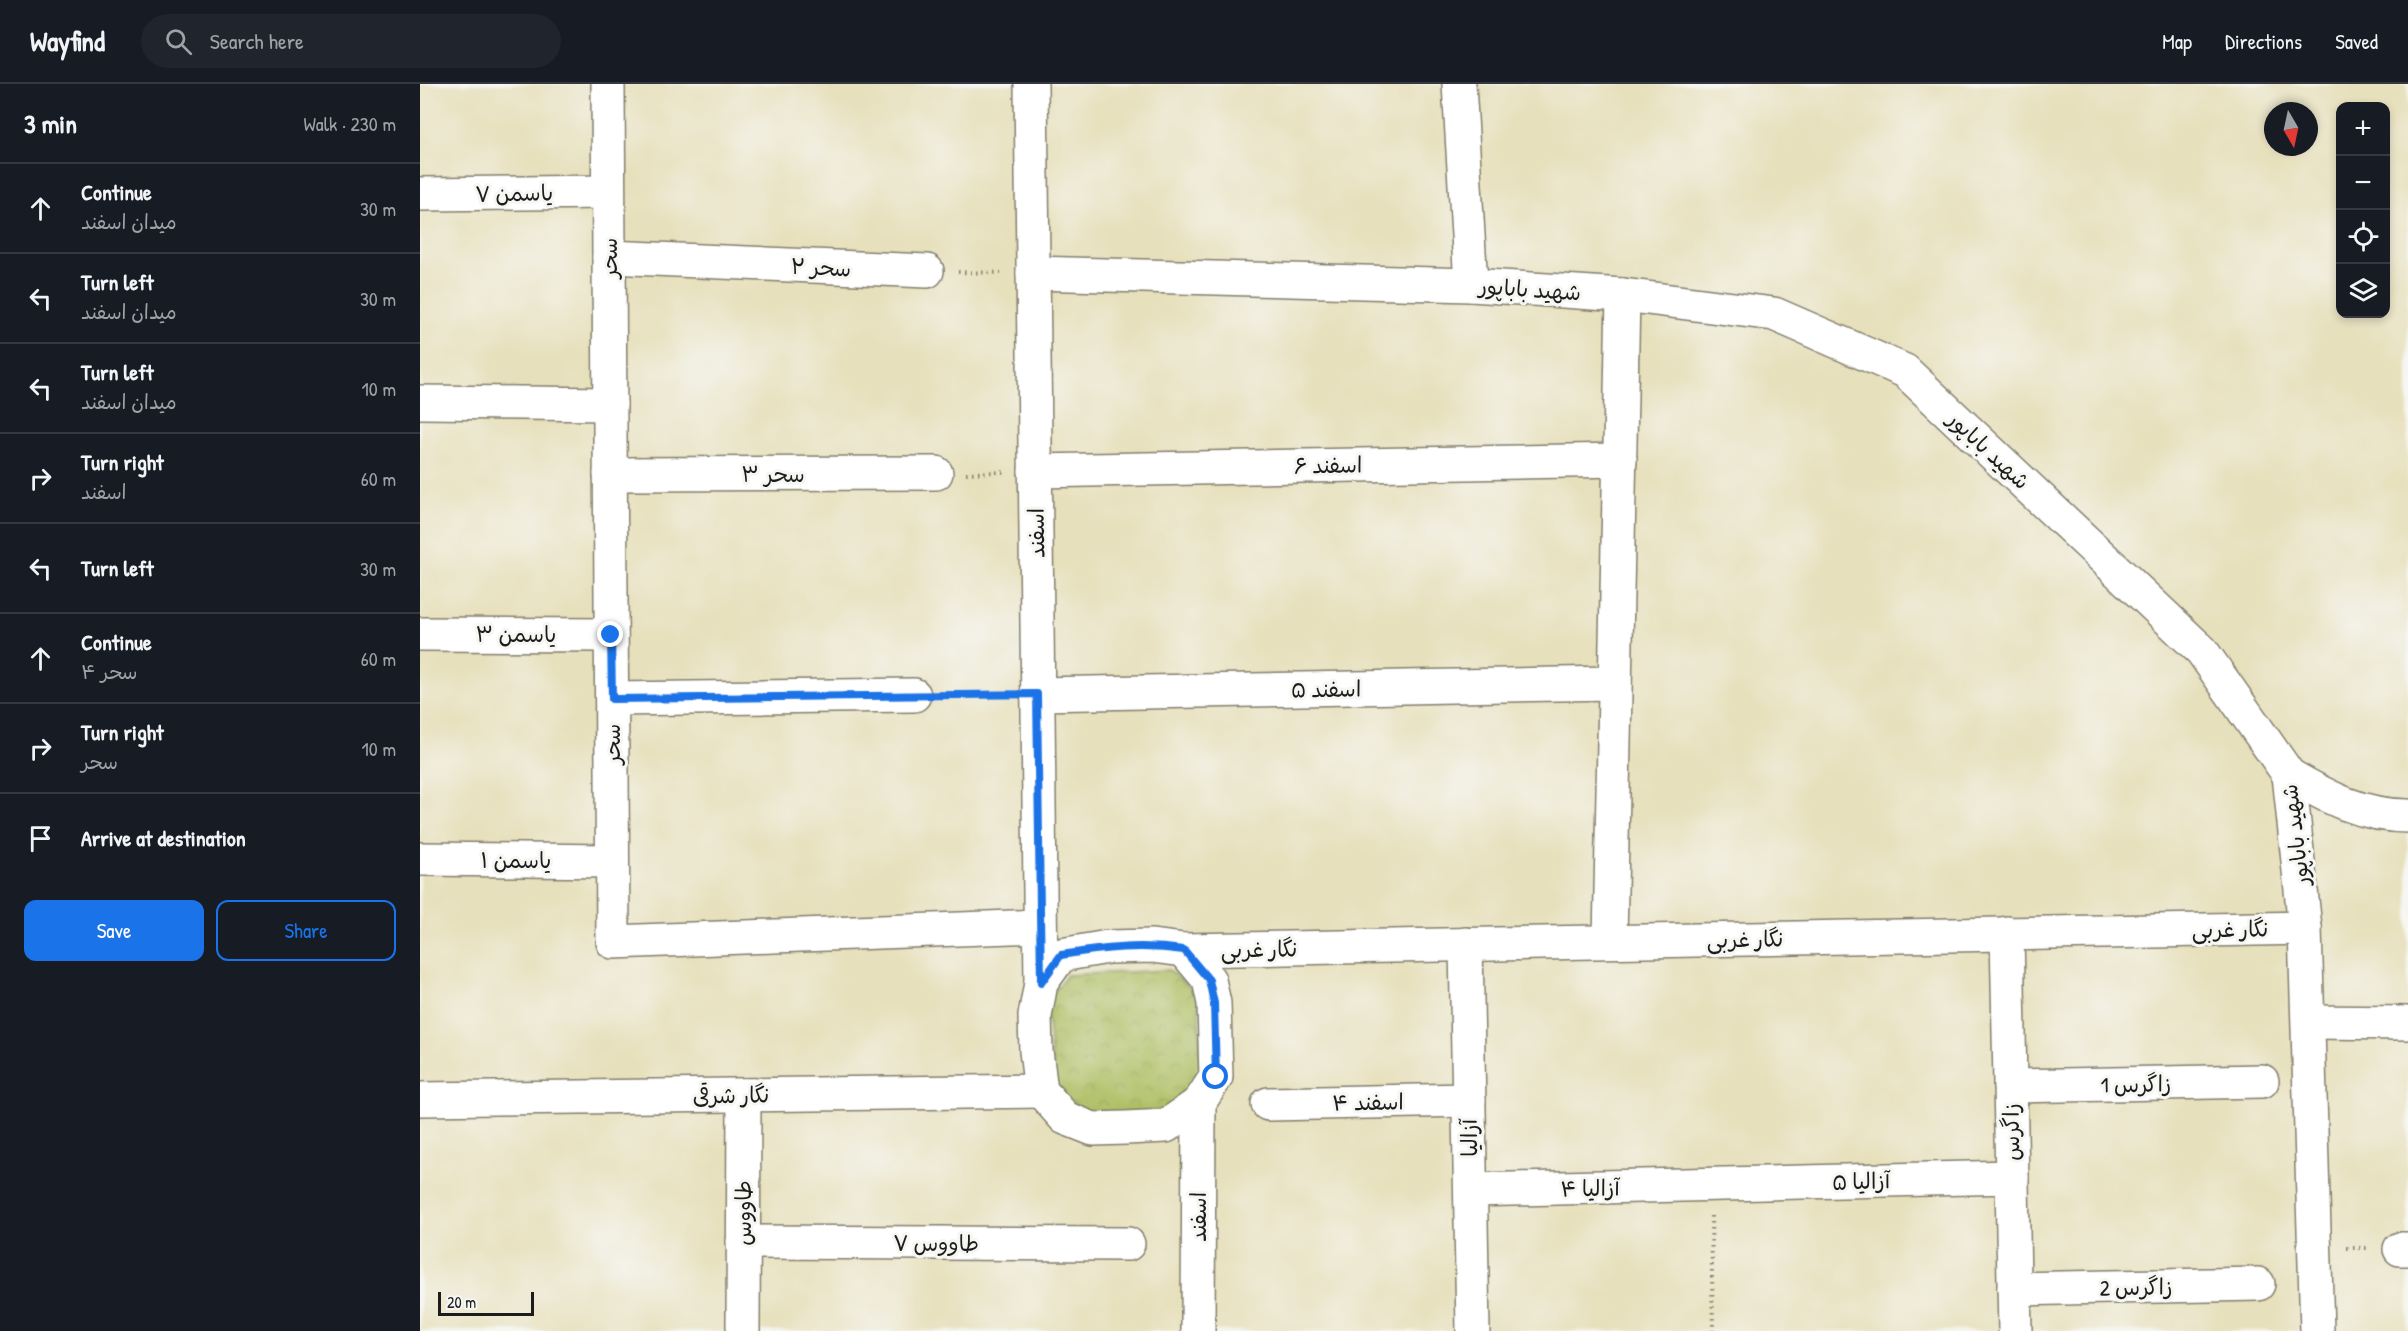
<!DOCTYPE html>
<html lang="en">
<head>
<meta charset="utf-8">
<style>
	:root { --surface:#171b24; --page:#20242c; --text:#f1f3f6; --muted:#9ea1a6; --line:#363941; --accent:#1a73e8 }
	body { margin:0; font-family:"Patrick Hand","Playpen Sans Arabic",sans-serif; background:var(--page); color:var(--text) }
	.controls { position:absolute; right:18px; top:18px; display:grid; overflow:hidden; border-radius:12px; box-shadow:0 3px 9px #0003 }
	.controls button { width:54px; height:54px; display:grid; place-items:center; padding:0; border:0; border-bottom:2px solid var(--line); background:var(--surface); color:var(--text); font:30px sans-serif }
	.compass { position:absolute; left:1844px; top:18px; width:54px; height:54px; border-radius:50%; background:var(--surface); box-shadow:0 3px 9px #0003; rotate:171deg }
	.scale { position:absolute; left:18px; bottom:15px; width:96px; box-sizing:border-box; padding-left:6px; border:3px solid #1c1c1c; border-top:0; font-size:16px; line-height:21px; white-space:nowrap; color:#1c1c1c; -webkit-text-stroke:4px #f6f6f2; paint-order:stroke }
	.stop { position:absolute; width:18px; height:18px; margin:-14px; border:4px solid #1a73e8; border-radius:50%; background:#fff }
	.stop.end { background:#1a73e8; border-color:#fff; box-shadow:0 2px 6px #0008 }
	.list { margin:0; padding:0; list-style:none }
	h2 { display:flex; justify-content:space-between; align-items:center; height:78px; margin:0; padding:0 24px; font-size:26px }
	h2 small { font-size:20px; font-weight:400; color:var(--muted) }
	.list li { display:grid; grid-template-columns:39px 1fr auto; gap:18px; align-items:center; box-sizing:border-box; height:90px; padding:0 24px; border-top:2px solid var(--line) }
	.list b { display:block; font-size:22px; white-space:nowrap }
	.list p { margin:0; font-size:20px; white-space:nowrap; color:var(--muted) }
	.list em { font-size:20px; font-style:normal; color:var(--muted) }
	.actions { display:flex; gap:12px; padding:18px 24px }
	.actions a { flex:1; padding:14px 0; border:2px solid var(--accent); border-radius:12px; text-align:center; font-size:21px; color:var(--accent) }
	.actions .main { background:var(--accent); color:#fff }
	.icon { flex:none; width:33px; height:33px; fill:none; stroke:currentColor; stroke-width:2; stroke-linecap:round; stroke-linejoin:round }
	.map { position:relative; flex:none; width:1988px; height:1247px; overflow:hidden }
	header { display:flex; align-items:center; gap:36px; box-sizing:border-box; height:84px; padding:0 30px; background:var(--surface); border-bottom:2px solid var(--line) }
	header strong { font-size:28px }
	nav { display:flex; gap:33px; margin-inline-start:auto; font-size:21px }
	.search { width:420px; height:54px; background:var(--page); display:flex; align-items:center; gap:15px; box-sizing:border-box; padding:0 21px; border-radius:33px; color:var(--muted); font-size:22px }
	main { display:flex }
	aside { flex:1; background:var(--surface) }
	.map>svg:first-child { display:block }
</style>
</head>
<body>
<header>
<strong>Wayfind</strong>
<div class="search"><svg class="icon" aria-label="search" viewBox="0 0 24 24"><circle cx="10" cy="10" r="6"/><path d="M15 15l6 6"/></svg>Search here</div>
<nav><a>Map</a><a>Directions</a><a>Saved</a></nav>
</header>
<main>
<aside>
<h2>3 min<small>Walk · 230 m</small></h2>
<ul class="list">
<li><svg class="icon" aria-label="ahead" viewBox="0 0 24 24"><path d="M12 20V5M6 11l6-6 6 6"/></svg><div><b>Continue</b><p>میدان اسفند</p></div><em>30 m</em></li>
<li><svg class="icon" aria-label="left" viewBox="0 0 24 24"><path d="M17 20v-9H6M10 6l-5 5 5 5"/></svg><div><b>Turn left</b><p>میدان اسفند</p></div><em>30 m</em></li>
<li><svg class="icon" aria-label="left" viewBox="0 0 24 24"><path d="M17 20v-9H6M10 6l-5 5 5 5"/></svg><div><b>Turn left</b><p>میدان اسفند</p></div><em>10 m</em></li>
<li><svg class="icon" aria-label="right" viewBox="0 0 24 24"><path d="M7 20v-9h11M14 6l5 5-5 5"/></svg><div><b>Turn right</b><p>اسفند</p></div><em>60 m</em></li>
<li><svg class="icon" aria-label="left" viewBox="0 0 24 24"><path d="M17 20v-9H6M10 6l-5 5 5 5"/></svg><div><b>Turn left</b></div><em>30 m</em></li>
<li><svg class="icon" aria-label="ahead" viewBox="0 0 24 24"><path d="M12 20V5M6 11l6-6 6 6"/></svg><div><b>Continue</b><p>سحر ۴</p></div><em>60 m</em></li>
<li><svg class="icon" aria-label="right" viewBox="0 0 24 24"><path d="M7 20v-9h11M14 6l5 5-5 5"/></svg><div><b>Turn right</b><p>سحر</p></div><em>10 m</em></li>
<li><svg class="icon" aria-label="arrive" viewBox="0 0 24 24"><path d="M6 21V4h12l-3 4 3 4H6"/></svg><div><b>Arrive at destination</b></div></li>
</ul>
<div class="actions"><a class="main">Save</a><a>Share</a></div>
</aside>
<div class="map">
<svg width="1988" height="1247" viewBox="0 0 1988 1247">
	<defs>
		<pattern id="park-crowns" width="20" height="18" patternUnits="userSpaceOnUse" patternTransform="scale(1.5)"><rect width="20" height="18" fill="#adbe62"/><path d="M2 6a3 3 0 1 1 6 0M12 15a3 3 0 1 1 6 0" fill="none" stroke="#94a354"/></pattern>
	</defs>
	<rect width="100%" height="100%" fill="#f6f6f2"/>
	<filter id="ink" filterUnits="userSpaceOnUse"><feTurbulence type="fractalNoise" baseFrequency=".0167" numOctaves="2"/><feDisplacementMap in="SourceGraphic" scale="12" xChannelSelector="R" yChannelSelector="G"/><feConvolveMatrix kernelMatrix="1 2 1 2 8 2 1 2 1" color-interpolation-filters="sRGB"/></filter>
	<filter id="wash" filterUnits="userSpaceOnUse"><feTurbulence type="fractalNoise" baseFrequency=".008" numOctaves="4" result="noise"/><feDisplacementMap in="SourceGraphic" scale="24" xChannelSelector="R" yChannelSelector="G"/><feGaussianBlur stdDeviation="1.35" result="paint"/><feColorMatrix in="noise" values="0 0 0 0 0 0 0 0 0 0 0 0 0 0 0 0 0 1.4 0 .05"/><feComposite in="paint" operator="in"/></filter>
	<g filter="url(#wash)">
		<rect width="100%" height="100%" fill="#e7e0bc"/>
		<polygon fill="url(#park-crowns)" stroke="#646d3f" stroke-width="1.5" points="749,886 778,910 782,998 758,1026 670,1031 635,1010 626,918 647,891"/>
	</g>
	<g filter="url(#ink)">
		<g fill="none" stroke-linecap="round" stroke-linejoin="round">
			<g stroke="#827e6c" stroke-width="36">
				<g id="minor">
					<polyline points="188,0 193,858 620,842"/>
					<polyline points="1039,0 1051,201"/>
					<polyline points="0,110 188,108"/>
					<polyline points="189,173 507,187"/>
					<polyline points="613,189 1051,201 1203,211 1354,230 1485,287 1782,567 1869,691 1885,844 1897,1247"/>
					<polyline points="0,318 190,320"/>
					<polyline points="615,387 1200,376"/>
					<polyline points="190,390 516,389"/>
					<polyline points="0,550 191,551"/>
					<polyline points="617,610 1195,599"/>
					<polyline points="192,615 494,611"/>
					<path d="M 1869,691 C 1907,713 1942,732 1988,732"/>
					<polyline points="0,775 192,777"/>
					<polyline points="1587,849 1595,1247"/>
					<polyline points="1190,857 1203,211"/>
					<polyline points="1046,860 1053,1247"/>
					<polyline points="764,866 1885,844"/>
					<polyline points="1890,938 1988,939"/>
					<polyline points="1590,1002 1842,997"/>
					<polyline points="848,1020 1049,1016"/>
					<polyline points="1051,1106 1592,1093"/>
					<polyline points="323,1158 708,1160"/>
					<polyline points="1980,1165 1988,1165"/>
					<polyline points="1594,1205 1838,1200"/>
					<polyline points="323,1247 324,1011"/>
				</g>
			</g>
			<g stroke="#827e6c" stroke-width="36">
				<g id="tertiary">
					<polyline points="611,0 621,899"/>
					<polygon points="732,862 764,866 789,896 794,919 796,993 779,1019 746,1042 706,1044 673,1045 645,1034 621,1007 616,967 615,932 621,899 641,871 688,863"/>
					<polyline points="0,1015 621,1007"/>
					<polyline points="778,1247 779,1019"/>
				</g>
			</g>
			<g stroke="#827e6c" stroke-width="4" stroke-dasharray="1.5 4.5" stroke-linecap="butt">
				<polyline points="538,188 581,189"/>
				<polyline points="546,389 584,388"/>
				<polyline points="524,611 586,611"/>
				<polyline points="1291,1132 1293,1247"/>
				<polyline points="1927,1164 1949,1164"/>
			</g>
			<use href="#minor" stroke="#fff" stroke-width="33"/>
			<use href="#tertiary" stroke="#fff" stroke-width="33"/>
		</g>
	</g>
	<g fill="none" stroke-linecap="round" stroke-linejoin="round" filter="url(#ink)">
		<path stroke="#1a73e8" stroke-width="8" d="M 191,551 L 192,615 L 617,610 L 621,899 L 641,871 C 684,864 720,860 764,866 L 789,896 L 794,919 L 796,993"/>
	</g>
	<g text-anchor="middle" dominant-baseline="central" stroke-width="6" stroke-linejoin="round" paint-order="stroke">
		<g font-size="22" fill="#1c1c1c" stroke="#f6f6f2">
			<text transform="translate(94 109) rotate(-1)">یاسمن ۷</text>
			<text transform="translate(189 174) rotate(-90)">سحر</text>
			<text transform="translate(401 183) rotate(3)">سحر ۲</text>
			<text transform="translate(1110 205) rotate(4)">شهید باباپور</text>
			<text transform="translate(1569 366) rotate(43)">شهید باباپور</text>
			<text transform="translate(908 381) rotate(-1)">اسفند ۶</text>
			<text x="353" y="390">سحر ۳</text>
			<text transform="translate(616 449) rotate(-91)">اسفند</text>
			<text x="96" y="550">یاسمن ۳</text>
			<text transform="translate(906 605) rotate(-1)">اسفند ۵</text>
			<text transform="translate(192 660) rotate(-90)">سحر</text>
			<text transform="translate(1875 751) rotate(-97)">شهید باباپور</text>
			<text x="96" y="776">یاسمن ۱</text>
			<text transform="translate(1810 845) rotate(-1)">نگار غربی</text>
			<text transform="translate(1325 855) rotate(-1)">نگار غربی</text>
			<text transform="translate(839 865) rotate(-1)">نگار غربی</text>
			<text transform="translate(1716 1000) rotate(-1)">زاگرس 1</text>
			<text transform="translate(311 1011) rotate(-1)">نگار شرقی</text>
			<text transform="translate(948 1018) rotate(-1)">اسفند ۴</text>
			<text transform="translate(1591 1048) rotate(-91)">زاگرس</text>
			<text transform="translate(1049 1054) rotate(-91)">آزالیا</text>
			<text transform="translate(1441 1097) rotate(-2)">آزالیا ۵</text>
			<text transform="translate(1170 1104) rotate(-1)">آزالیا ۴</text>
			<text transform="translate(323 1129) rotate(-90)">طاووس</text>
			<text transform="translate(778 1133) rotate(-90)">اسفند</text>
			<text x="516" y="1159">طاووس ۷</text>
			<text transform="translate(1716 1203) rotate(-1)">زاگرس 2</text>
		</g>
	</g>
</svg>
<div class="controls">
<button>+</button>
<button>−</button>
<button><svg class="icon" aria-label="locate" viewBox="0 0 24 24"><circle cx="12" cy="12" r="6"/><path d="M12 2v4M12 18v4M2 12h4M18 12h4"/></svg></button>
<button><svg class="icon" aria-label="layers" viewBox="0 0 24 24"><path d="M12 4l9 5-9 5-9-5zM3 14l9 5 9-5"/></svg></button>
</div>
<svg class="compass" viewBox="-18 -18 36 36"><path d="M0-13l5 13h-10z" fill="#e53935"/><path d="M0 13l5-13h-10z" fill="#9ea1a6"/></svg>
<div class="scale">20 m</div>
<div class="stop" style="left:796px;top:993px"></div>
<div class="stop end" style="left:191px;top:551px"></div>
</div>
</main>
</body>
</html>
